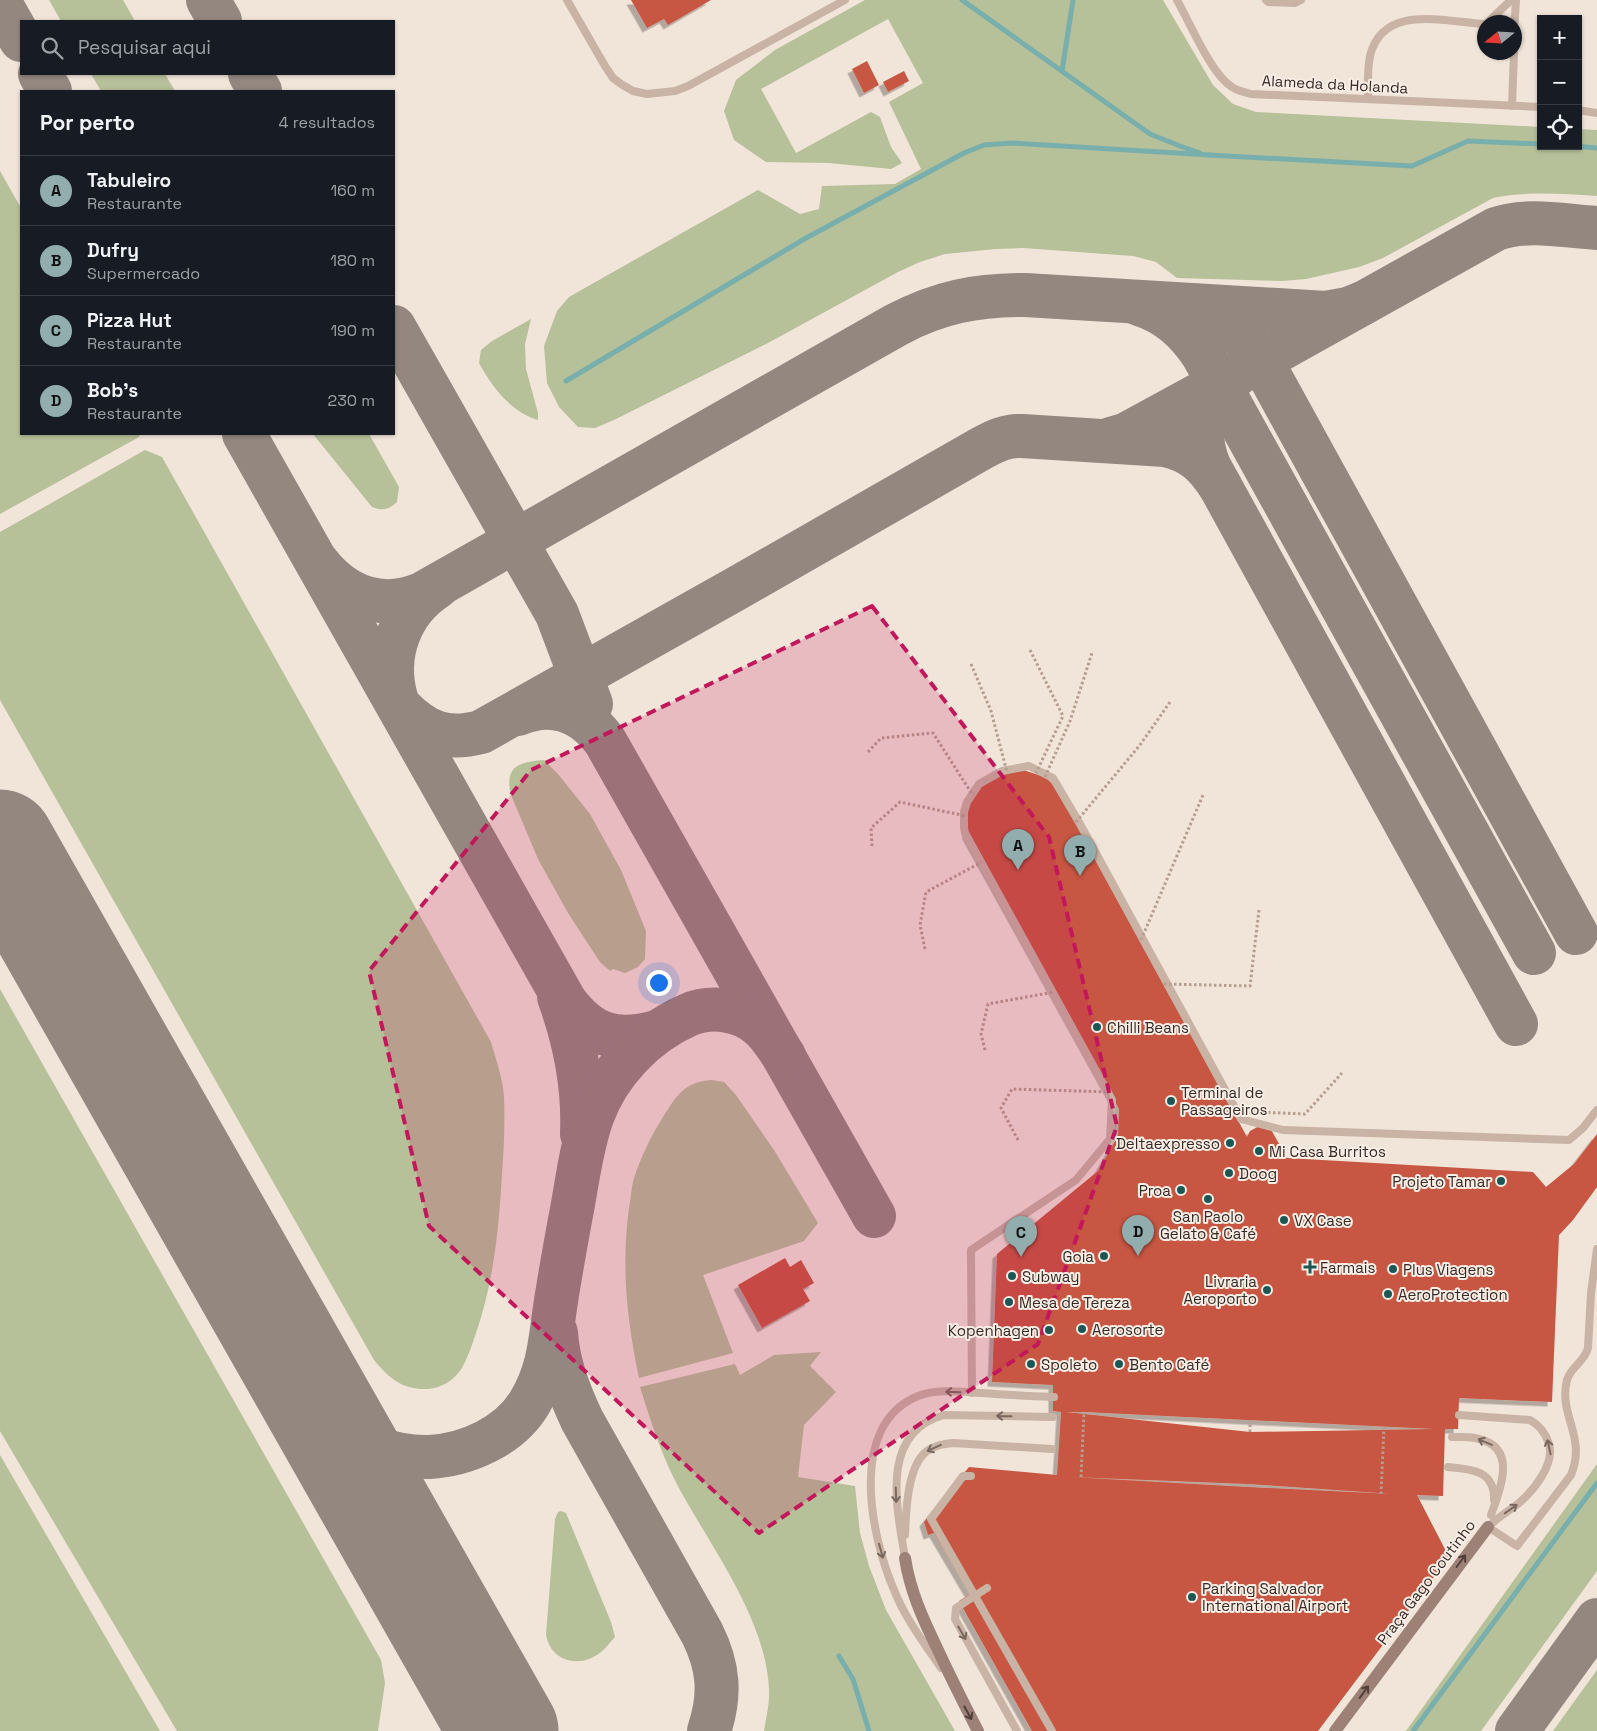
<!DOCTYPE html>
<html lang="pt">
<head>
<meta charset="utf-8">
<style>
	:root { --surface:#171b24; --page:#20242c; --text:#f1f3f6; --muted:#9ea1a6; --line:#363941; --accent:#91adae }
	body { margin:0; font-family:"Space Grotesk",sans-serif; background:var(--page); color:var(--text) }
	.controls { position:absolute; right:15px; top:15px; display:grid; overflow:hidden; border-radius:0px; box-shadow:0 1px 4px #0004 }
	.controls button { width:45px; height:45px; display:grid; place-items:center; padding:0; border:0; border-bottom:1px solid var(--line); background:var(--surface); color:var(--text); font:25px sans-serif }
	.compass { position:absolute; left:1477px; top:15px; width:45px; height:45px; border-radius:50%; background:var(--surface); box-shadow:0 1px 4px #0004; rotate:252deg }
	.you { position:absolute; left:658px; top:982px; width:18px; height:18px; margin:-12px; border:4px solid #fff; border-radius:50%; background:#1a73e8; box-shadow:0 0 0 8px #1a73e833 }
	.badge { display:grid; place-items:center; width:32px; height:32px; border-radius:50%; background:var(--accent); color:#111; font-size:16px; font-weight:700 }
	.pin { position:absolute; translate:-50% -41px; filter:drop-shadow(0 1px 2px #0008) }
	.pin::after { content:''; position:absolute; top:26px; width:18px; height:15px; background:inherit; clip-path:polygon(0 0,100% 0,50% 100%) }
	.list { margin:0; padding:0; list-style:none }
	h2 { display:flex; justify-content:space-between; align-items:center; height:65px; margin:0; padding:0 20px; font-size:21px }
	h2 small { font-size:16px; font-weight:400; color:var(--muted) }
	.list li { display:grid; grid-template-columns:32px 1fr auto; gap:15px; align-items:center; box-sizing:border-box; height:70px; padding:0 20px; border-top:1px solid var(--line) }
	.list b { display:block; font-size:19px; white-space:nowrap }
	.list p { margin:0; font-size:16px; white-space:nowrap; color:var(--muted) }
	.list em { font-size:16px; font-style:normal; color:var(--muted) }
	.icon { flex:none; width:28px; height:28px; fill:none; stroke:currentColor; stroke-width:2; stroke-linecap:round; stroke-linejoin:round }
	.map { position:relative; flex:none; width:1597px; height:1731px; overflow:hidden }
	.search { position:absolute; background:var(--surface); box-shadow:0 1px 4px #0004; left:20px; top:20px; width:375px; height:55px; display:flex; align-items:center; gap:12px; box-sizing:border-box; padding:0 18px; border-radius:0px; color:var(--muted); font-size:19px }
	.panel { position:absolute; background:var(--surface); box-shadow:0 1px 4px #0004; left:20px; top:90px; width:375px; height:345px; border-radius:0px }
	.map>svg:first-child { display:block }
</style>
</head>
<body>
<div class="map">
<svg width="1597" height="1731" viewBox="0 0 1597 1731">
	<defs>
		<filter id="shadow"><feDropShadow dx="-4.5" dy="4.5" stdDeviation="0" flood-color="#0004"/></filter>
	</defs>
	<rect width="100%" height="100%" fill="#f1e4d9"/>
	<g fill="#b6c099">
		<polygon points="49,0 123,0 135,21 61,21"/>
		<path d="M 865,0 L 1163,0 L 1213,85 L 1233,104 L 1256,112 L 1541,127 L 1541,146 L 1578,146 L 1578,129 L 1597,130 L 1597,196 C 1562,194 1527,191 1493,198 L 1383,258 L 1359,267 L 1306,279 L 1282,281 L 1177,278 L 1156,262 L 1133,256 L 1023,248 L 996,249 L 945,254 L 920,262 L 898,272 L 768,343 L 614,420 L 595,428 L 578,427 L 559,407 L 547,383 L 544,346 L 557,311 L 569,297 L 758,190 L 800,214 L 819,209 L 822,186 L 895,184 L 921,169 L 889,102 L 923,83 L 888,19 L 761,89 L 796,153 L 871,112 L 880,117 L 891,147 L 902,163 L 891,169 L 829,163 L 766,162 L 734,140 L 724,111 L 736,80 L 775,50 Z"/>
		<polygon points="91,74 165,74 175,91 101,91"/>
		<polygon points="0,171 21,208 21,434 140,434 139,437 0,514"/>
		<path d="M 531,319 L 525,344 L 526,369 L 538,413 L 538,420 C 511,412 492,387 479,363 L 481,350 L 492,341 Z"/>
		<path d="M 313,434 L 369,434 L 399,487 L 397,502 C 388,510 383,511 372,507 Z"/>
		<path d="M 145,450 L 162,457 L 491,1042 C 496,1060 503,1079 504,1097 C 505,1123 504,1148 502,1173 C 499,1227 494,1281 476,1333 C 472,1345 468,1357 462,1368 C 454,1380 442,1388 428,1389 C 402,1390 389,1378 374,1360 L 0,700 L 0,532 Z"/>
		<path d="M 544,760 L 558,774 L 590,814 L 621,870 L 646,931 L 645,959 L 638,967 L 625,973 L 613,969 L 610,971 L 600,962 L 568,913 L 538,859 L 511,795 C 504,766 519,762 544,760 Z"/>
		<polygon points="0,989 381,1660 385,1683 378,1731 177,1731 0,1431"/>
		<path d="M 712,1080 L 724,1082 L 736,1095 L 774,1150 L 818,1223 L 804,1241 L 703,1275 L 733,1353 L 639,1378 C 627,1321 621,1267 629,1208 C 631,1199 631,1188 634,1178 C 641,1157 651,1136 663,1117 C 677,1095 684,1082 712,1080 Z"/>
		<path d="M 821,1352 L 810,1366 L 836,1392 L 804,1425 L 798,1477 L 855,1486 L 860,1533 L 869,1566 L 886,1610 L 955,1731 L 764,1731 C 766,1718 770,1703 769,1689 C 766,1620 713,1550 680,1490 C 662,1457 651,1422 640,1387 L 735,1364 L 740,1375 L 774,1355 Z"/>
		<polygon points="0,1455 160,1731 0,1731"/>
		<polygon points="1597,1464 1597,1571 1481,1731 1406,1731"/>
		<path d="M 561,1511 L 566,1513 L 611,1622 L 615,1637 C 610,1642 606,1648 601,1652 C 580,1669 551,1662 546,1635 L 555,1519 L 558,1512 Z"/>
		<polygon points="1597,1670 1597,1731 1553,1731"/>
	</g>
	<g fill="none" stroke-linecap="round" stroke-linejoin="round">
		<g stroke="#78afac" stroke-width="5">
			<polyline points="962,0 1150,134 1180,146 1200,153"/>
			<polyline points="1062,71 1073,0"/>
			<polyline points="1574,146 1597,148"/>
			<polyline points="1209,155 1412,166 1468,141 1541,144"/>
			<polyline points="566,381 806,238 964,153 984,145 1013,143 1210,155"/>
			<polyline points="839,1656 853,1679 869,1731"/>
			<polyline points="1413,1731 1597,1483"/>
		</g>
		<g stroke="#938780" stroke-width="44">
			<polyline points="208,0 220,21"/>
			<polyline points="0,3 21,40"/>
			<polyline points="40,74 50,91"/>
			<polyline points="250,74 260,91"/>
			<path d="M 1139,304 C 1168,313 1187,331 1203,355 L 1534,953"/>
			<path d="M 1196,309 C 1225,319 1244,335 1261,360 L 1576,933"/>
			<polyline points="394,327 557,614 591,704"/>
			<path d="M 1235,376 C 1203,400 1194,428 1209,466 L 1516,1024"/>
			<path d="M 244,434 L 565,1001 C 591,1036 616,1043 657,1032"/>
			<path d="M 1111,439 L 1125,435 L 1204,392 L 1496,229 C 1527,218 1564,226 1597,228"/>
			<path d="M 317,562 C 344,597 380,611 422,594 L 896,325 C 939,302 976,295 1025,295 L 1326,313 L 1348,309 L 1363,303"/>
			<path d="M 396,698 C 384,655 400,611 437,587"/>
			<path d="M 401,708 C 426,733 446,741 481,732 L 739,587 L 982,448 C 995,441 1007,435 1022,436 L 1165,445 C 1192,451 1205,463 1220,486"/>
			<path d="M 518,714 C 553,699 583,711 605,741 L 874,1216"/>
			<path d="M 559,997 C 575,1041 584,1087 582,1134"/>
			<path d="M 556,1333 C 558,1364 569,1392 582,1420 L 702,1633 C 719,1667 721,1695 709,1731"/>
			<path d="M 295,1362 C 307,1381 318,1401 333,1418 C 357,1445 394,1458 429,1457 C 467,1455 510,1436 530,1402 C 550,1368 550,1339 556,1301 C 561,1269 567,1236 573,1204 C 578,1176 582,1145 592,1117 C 608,1072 645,1034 688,1015 C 711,1005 741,1009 760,1026 C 770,1034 776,1046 784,1056"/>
			<polyline points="477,1731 497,1719"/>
			<polyline points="1517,1731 1597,1620"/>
		</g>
		<polyline stroke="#938780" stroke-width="109" points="0,844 504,1731"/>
	</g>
	<g fill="#c75742" fill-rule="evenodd" filter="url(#shadow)">
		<polygon points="631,0 711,0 668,25 664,19 647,28"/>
		<polygon points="867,61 879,85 864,93 852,69"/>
		<polygon points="904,71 909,81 888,92 883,82"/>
		<path d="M 1023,770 L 1045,777 L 1057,788 L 1247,1137 L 1250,1131 L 1263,1124 L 1269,1126 L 1287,1158 L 1533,1172 L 1546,1187 L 1574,1164 L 1597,1134 L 1597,1187 L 1573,1220 L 1559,1235 L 1552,1402 L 1459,1398 L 1458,1429 L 1445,1429 L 1443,1496 L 1417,1495 L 1449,1557 L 1318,1731 L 1032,1731 L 959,1601 L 970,1594 L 934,1533 L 928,1535 L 924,1522 L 969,1467 L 1057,1475 L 1061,1412 L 1053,1411 L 1053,1385 L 992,1382 L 997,1254 L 1098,1171 L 1118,1136 L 1119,1109 L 967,835 L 966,816 L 969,804 L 977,789 L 997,776 ZM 1066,1412 L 1084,1412 L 1434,1429 L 1250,1432 ZM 1071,1477 L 1247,1484 L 1393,1494 L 1248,1487 Z"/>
		<polygon points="785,1258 790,1267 801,1260 814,1283 803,1289 810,1301 762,1328 738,1285"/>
	</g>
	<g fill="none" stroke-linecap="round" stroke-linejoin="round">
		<g stroke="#b59d8f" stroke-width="3" stroke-dasharray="2.5 2.5" stroke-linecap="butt">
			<polyline points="1250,1432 1250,1420"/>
			<polyline points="1081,1477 1084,1412"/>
			<polyline points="1247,1484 1248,1487"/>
			<polyline points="1381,1494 1384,1427"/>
		</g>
		<g stroke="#c9b3a5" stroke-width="8">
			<polyline points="567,0 605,66 613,78 621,84 633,91 647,94 675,91 688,86 845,0"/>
			<path d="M 1177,0 C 1190,23 1211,74 1232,87 C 1238,91 1244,92 1251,94 L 1541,107"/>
			<polyline points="1266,0 1268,2 1295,3 1301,0"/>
			<polyline points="1488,22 1511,0"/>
			<polyline points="1514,32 1516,0"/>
			<path d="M 1368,99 C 1368,85 1367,70 1370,56 C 1383,3 1445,22 1484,24"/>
			<polyline points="1512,106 1514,52"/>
			<polyline points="1578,110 1597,113"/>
			<polyline points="972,1393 971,1250 1076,1180 1110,1139 1112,1100 965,833 964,828 964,812 967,802 979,784 1002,771 1029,766 1053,778 1080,824 1241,1119 1283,1130 1569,1140 1583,1128 1597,1110"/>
			<path d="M 1459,1415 L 1530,1420 C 1539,1425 1546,1434 1549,1444 C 1555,1464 1534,1490 1519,1503 C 1509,1511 1497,1518 1488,1527"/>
			<path d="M 1452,1437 C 1461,1437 1471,1436 1479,1439 C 1518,1448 1500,1490 1491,1515"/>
			<path d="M 1448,1467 C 1471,1469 1495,1470 1494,1500"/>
			<polyline points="971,1476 963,1476 931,1519 1052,1731"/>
			<path d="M 1488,1527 L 1517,1546 L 1571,1475 C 1587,1436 1558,1416 1567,1380 C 1570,1368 1585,1361 1588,1348 L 1591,1293 L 1597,1249"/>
			<path d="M 905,1535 C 906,1512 907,1466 927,1451 C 935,1445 944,1444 953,1443 L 1052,1449"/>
			<path d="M 905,1558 C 897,1508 879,1433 944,1415 L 1053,1417"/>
			<polyline points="987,1588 956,1608 955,1619 1017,1731"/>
			<path d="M 941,1668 C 924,1643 905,1618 894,1590 C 871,1536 847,1425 918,1396 C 938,1388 962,1392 982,1393 C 1006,1395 1030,1396 1054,1397"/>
		</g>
		<g stroke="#9d8177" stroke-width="12">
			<path d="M 905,1558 C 910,1591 923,1619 937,1648 C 950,1676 964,1704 978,1731"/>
			<polyline points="1335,1731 1488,1527"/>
		</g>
		<g stroke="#b59d8f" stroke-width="3" stroke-dasharray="2.5 2.5" stroke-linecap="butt">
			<polyline points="1030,650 1063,716 1036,773"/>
			<polyline points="971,664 991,711 1007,772"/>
			<polyline points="868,752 881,738 933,733 972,794 974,794"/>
			<polyline points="1045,777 1070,721 1092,653"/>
			<polyline points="1076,822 1140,745 1170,702"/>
			<polyline points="872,846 871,828 900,802 966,816"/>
			<polyline points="1141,940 1203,795"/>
			<polyline points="925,949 920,925 926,892 982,862"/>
			<polyline points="1164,984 1250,986 1259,910"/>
			<polyline points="985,1050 981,1034 988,1004 1054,992"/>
			<polyline points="1233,1111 1305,1114 1342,1073"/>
			<polyline points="1018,1140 1001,1108 1012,1089 1110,1092"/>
		</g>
	</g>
	<defs><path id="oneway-shaft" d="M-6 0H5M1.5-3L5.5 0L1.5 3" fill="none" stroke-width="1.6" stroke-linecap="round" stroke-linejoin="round" transform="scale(1.25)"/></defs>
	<g stroke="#78685f">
		<use href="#oneway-shaft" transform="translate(953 1392) rotate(-178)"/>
		<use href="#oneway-shaft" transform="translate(1004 1416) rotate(-179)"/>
		<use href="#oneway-shaft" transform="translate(1485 1442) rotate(-157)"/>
		<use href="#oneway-shaft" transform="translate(1549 1447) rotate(-102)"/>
		<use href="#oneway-shaft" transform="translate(934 1448) rotate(155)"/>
		<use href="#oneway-shaft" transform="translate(896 1495) rotate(88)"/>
		<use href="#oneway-shaft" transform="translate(1511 1509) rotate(-35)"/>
		<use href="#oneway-shaft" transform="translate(881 1551) rotate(75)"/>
		<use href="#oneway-shaft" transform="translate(962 1633) rotate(60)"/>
	</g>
	<g stroke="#4f403a">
		<use href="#oneway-shaft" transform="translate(1461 1561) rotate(-53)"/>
		<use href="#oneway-shaft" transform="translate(1364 1692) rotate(-54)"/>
		<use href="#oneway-shaft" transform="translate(968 1713) rotate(61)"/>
	</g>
	<path fill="#c2185b" fill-opacity="0.2" stroke="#c2185b" stroke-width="4" stroke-dasharray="10 6" stroke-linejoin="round" d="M 872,606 L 1049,837 L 1117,1126 L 1038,1344 L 759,1533 L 429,1226 L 369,971 L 531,770 Z"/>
	<g fill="#1c5756" stroke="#f9eee5" stroke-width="2">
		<circle cx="1097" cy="1027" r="5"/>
		<circle cx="1171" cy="1101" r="5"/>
		<circle cx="1230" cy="1143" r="5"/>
		<circle cx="1259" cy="1151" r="5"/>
		<circle cx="1229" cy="1173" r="5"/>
		<circle cx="1501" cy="1181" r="5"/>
		<circle cx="1181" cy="1190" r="5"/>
		<circle cx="1208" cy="1199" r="5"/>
		<circle cx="1284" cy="1220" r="5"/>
		<circle cx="1104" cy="1256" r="5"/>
		<path d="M1307.5 1259.5h5v5h5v5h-5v5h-5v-5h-5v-5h5z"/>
		<circle cx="1393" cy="1269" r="5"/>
		<circle cx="1012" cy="1276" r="5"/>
		<circle cx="1267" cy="1290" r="5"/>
		<circle cx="1388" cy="1294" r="5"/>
		<circle cx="1009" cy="1302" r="5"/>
		<circle cx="1082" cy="1329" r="5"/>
		<circle cx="1049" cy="1330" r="5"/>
		<circle cx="1031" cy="1364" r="5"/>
		<circle cx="1119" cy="1364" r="5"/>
		<circle cx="1192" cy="1597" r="5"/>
	</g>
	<g text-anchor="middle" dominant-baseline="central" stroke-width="4" stroke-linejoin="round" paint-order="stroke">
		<g font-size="15" fill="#352a26" stroke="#f9eee5">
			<text transform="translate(1335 84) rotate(3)">Alameda da Holanda</text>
			<text transform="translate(1426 1582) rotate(-53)">Praça Gago Coutinho</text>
		</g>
		<g font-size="15" fill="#352a26" stroke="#f9eee5" text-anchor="start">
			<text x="1107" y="1027">Chilli Beans</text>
			<text x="1181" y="1092">Terminal de<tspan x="1181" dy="17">Passageiros</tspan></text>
			<text x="1220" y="1143" text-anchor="end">Deltaexpresso</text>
			<text x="1269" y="1151">Mi Casa Burritos</text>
			<text x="1239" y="1173">Doog</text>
			<text x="1491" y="1181" text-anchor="end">Projeto Tamar</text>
			<text x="1171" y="1190" text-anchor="end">Proa</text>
			<text x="1208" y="1216" text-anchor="middle">San Paolo<tspan x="1208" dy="17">Gelato &amp; Café</tspan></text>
			<text x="1294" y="1220">VX Case</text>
			<text x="1094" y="1256" text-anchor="end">Goia</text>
			<text x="1320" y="1267">Farmais</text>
			<text x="1403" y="1269">Plus Viagens</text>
			<text x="1022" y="1276">Subway</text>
			<text x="1257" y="1281" text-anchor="end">Livraria<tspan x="1257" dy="17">Aeroporto</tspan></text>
			<text x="1398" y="1294">AeroProtection</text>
			<text x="1019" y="1302">Mesa de Tereza</text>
			<text x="1092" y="1329">Aerosorte</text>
			<text x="1039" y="1330" text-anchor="end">Kopenhagen</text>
			<text x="1041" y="1364">Spoleto</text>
			<text x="1129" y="1364">Bento Café</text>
			<text x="1202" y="1588">Parking Salvador<tspan x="1202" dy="17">International Airport</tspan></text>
		</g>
	</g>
</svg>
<div class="controls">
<button>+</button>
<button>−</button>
<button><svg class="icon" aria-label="locate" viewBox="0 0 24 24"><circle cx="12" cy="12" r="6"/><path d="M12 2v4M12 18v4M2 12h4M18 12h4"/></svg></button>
</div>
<svg class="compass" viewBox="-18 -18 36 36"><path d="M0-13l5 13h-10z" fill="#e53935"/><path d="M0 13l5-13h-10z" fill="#9ea1a6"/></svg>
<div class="you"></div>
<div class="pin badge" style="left:1018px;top:870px">A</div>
<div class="pin badge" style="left:1080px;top:876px">B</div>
<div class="pin badge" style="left:1021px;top:1257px">C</div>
<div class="pin badge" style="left:1138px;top:1256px">D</div>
<div class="search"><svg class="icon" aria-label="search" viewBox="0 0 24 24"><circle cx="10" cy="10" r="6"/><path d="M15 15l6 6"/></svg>Pesquisar aqui</div>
<section class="panel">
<h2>Por perto<small>4 resultados</small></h2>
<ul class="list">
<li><span class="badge">A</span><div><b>Tabuleiro</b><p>Restaurante</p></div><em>160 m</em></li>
<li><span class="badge">B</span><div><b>Dufry</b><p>Supermercado</p></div><em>180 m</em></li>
<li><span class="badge">C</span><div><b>Pizza Hut</b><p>Restaurante</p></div><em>190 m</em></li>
<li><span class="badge">D</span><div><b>Bob's</b><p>Restaurante</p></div><em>230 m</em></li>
</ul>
</section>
</div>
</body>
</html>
